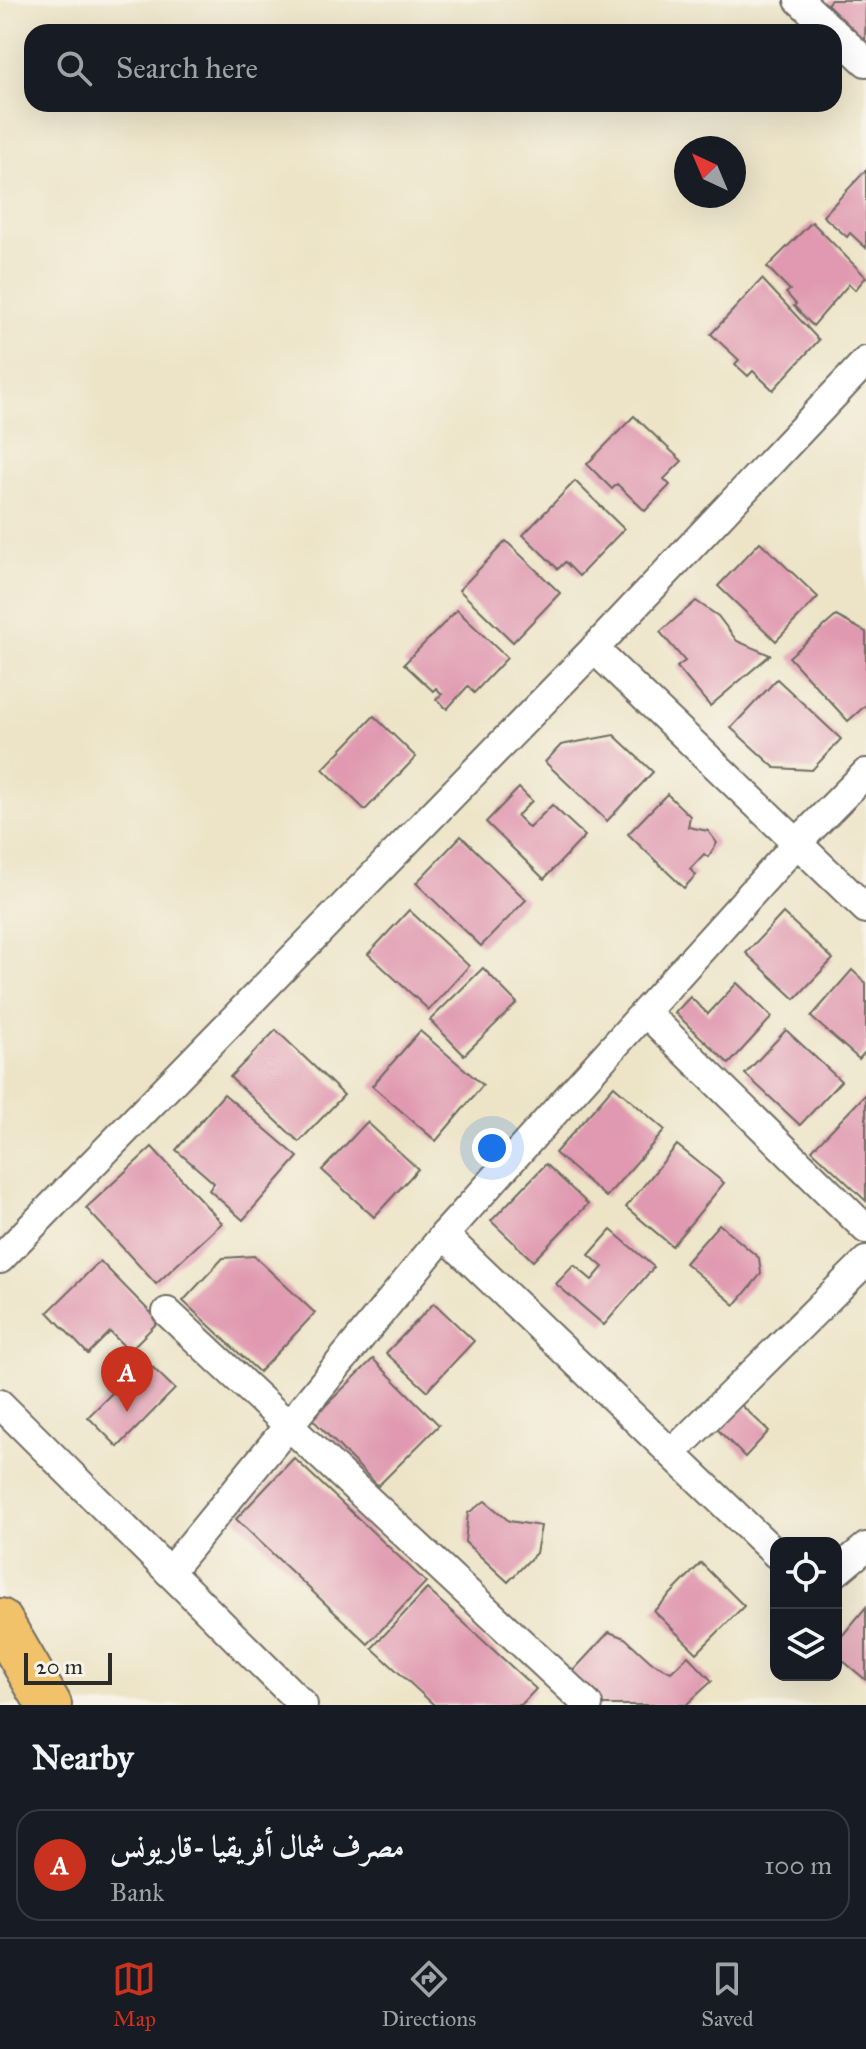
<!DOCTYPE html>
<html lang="en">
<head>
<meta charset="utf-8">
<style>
	:root { --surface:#171b24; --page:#20242c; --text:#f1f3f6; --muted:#9ea1a6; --line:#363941; --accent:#c8321e }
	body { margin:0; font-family:"IM FELL Great Primer",Amiri,serif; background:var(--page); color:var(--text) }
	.controls { position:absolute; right:24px; bottom:24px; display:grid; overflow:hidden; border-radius:16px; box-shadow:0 8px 32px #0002 }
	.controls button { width:72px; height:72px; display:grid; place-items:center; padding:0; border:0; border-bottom:2px solid var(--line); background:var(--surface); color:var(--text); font:40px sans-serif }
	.compass { position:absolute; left:674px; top:136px; width:72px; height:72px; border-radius:50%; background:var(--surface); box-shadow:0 8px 32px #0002; rotate:316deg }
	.scale { position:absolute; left:24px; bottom:20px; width:88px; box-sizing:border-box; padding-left:8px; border:4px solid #2b2b2b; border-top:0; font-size:22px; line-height:28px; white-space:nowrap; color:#2b2b2b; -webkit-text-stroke:6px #f7f3e8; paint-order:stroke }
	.you { position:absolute; left:492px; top:1148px; width:28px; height:28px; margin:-20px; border:6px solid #fff; border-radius:50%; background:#1a73e8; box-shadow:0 0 0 12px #1a73e833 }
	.badge { display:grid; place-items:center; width:52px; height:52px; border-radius:50%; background:var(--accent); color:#fff; font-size:26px; font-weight:700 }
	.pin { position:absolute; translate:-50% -66px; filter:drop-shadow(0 2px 4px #0008) }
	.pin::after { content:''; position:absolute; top:42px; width:28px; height:24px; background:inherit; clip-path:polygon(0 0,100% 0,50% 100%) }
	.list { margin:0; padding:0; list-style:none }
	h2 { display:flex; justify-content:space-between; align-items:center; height:104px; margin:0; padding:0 32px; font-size:34px }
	h2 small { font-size:26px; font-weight:400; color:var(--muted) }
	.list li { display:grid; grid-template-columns:52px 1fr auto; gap:24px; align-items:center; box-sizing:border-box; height:112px; margin:0 16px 16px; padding:0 16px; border:2px solid var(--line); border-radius:24px }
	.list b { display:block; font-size:30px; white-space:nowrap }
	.list p { margin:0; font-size:26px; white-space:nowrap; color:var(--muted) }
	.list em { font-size:26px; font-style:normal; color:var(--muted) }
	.icon { flex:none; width:44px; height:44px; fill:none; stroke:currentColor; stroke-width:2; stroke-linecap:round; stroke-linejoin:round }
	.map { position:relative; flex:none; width:866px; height:1705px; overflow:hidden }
	.search { position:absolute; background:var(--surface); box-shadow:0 8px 32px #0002; left:24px; right:24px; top:24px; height:88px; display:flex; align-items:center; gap:20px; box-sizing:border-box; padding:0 28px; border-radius:24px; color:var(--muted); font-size:30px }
	.sheet { height:232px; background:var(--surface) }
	nav { display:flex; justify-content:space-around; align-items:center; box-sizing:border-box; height:112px; border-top:2px solid var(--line); background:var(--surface); font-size:22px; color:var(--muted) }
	nav a { display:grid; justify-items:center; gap:4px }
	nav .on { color:var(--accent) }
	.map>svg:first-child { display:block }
</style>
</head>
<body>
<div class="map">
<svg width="866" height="1705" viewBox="0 0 866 1705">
	<rect width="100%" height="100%" fill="#f7f3e8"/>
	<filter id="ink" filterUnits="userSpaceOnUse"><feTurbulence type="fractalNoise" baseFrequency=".0125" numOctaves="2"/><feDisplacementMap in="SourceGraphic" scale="16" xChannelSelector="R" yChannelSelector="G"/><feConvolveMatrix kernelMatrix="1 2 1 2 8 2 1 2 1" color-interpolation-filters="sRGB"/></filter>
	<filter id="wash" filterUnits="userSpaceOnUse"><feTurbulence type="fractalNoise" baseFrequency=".006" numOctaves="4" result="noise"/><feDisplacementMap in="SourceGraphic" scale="32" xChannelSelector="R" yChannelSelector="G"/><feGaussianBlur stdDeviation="1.8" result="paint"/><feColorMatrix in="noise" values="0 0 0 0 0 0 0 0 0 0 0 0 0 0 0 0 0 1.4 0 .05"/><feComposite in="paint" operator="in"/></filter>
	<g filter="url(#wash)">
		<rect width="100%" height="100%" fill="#ede4c7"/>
		<g id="blocks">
			<g fill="#e099b0">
				<polygon points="831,0 866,0 865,41 827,4"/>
				<polygon points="866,170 866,248 850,233 847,237 823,216"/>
				<polygon points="812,222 866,277 855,290 849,284 813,326 794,306 796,304 786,293 790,290 767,267"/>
				<polygon points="762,279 819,340 773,390 753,371 748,376 735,364 739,360 711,334"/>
				<polygon points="634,416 682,461 664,479 670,485 645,511 617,484 612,489 587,464"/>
				<polygon points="575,481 624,529 579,576 565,562 558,569 523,535"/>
				<polygon points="506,541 560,593 513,642 459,590"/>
				<polygon points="760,542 818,597 776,641 718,586"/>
				<polygon points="696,601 718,616 737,641 770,655 710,706 677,667 685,661 660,632"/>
				<polygon points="457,610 507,658 474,693 468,686 447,709 436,699 442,694 436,688 433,691 404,664"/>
				<polygon points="836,616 866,632 866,705 848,721 789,657"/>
				<polygon points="777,679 841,739 812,770 775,768 731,728"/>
				<polygon points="374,716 416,757 365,810 323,769"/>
				<polygon points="614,735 653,772 607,821 545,762 561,745"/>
				<polygon points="519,788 532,801 517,816 529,828 552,805 585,836 544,879 486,822"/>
				<polygon points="667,794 690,816 688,827 708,831 717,843 708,857 704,854 690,869 696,875 684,888 628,834"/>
				<polygon points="461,836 526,900 481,946 416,883"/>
				<polygon points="409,910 469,966 429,1010 368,954"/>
				<polygon points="783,913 833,959 795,999 746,953"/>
				<polygon points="483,968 517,1003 464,1055 430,1020"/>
				<polygon points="852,970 866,983 866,1051 859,1059 811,1017"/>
				<polygon points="737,983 772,1017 729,1064 675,1013 690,997 708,1014"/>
				<polygon points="276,1030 344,1095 299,1142 230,1077"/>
				<polygon points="786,1030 841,1081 800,1125 745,1074"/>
				<polygon points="420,1031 483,1085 436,1141 372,1086"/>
				<polygon points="614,1086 665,1130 606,1197 555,1153"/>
				<polygon points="224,1094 298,1157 243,1220 209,1190 214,1183 176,1150"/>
				<polygon points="866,1094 866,1201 812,1150"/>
				<polygon points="367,1122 418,1169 374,1217 322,1170"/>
				<polygon points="677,1145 724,1183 672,1246 626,1207"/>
				<polygon points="152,1147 222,1223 156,1284 86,1208"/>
				<polygon points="546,1164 588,1204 533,1261 491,1221"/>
				<polygon points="719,1224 759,1258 761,1274 735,1305 685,1263"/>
				<polygon points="611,1230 654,1267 604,1325 556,1284 574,1265 592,1280 603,1267 589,1255"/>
				<polygon points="254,1256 315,1313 259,1372 183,1301 223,1258"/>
				<polygon points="100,1261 159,1321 129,1351 110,1332 88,1354 48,1312"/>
				<polygon points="434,1303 474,1341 427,1391 386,1353"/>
				<polygon points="373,1359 439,1425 378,1486 312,1419"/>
				<polygon points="145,1360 175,1389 118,1447 88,1417"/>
				<polygon points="738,1402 769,1431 745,1457 715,1427"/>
				<polygon points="294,1458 426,1582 368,1644 236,1519"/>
				<polygon points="485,1501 509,1521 541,1526 536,1553 508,1582 465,1542 468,1513"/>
				<polygon points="701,1563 744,1606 697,1653 654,1611"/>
				<polygon points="427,1589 536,1689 521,1705 434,1705 372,1648"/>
				<polygon points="866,1607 866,1680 836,1655 836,1643"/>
				<polygon points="609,1632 625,1638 651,1662 671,1672 688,1656 712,1681 686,1705 604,1705 570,1674"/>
			</g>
		</g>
	</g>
	<g filter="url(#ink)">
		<use href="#blocks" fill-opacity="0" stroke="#6f6c62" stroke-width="2"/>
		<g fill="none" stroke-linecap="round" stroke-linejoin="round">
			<g stroke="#6f6c62" stroke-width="32">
				<g id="minor">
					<polyline points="799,0 866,62"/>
					<polyline points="594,649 866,909"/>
					<polyline points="645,1012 866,1229"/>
					<polyline points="0,1259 594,649 866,361"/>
					<polyline points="167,1312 588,1705"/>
					<polyline points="0,1404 303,1705"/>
					<polyline points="672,1453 866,1261"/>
					<polyline points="776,1554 444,1235 797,843 866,773"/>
					<polyline points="169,1572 444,1235"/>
					<polyline points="836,1572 866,1547"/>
				</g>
			</g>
			<g stroke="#6f6c62" stroke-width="48">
				<polyline id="trunk" points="0,1621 49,1705"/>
			</g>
			<use href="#minor" stroke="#fff" stroke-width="28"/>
			<use href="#trunk" stroke="#f2c26a" stroke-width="44"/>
		</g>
	</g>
</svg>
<div class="controls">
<button><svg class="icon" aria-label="locate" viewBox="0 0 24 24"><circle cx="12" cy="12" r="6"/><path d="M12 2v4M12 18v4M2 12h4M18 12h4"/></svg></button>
<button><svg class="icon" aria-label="layers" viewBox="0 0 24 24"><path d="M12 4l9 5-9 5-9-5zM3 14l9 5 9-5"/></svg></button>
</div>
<svg class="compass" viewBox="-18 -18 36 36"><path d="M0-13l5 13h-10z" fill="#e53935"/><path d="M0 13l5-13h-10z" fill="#9ea1a6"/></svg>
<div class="scale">20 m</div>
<div class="you"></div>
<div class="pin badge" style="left:127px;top:1412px">A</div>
<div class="search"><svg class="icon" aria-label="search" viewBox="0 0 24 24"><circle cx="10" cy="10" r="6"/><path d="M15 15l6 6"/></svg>Search here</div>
</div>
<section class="sheet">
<h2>Nearby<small></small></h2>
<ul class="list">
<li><span class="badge">A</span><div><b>مصرف شمال أفريقيا -قاريونس</b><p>Bank</p></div><em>100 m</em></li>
</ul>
</section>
<nav>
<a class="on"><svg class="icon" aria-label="map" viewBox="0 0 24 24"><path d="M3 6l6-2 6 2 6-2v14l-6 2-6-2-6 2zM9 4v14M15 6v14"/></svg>Map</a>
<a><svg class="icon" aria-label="directions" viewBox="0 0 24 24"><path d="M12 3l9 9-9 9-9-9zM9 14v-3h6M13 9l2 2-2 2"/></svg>Directions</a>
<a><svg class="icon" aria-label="saved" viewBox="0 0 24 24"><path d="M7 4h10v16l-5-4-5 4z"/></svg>Saved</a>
</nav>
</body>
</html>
